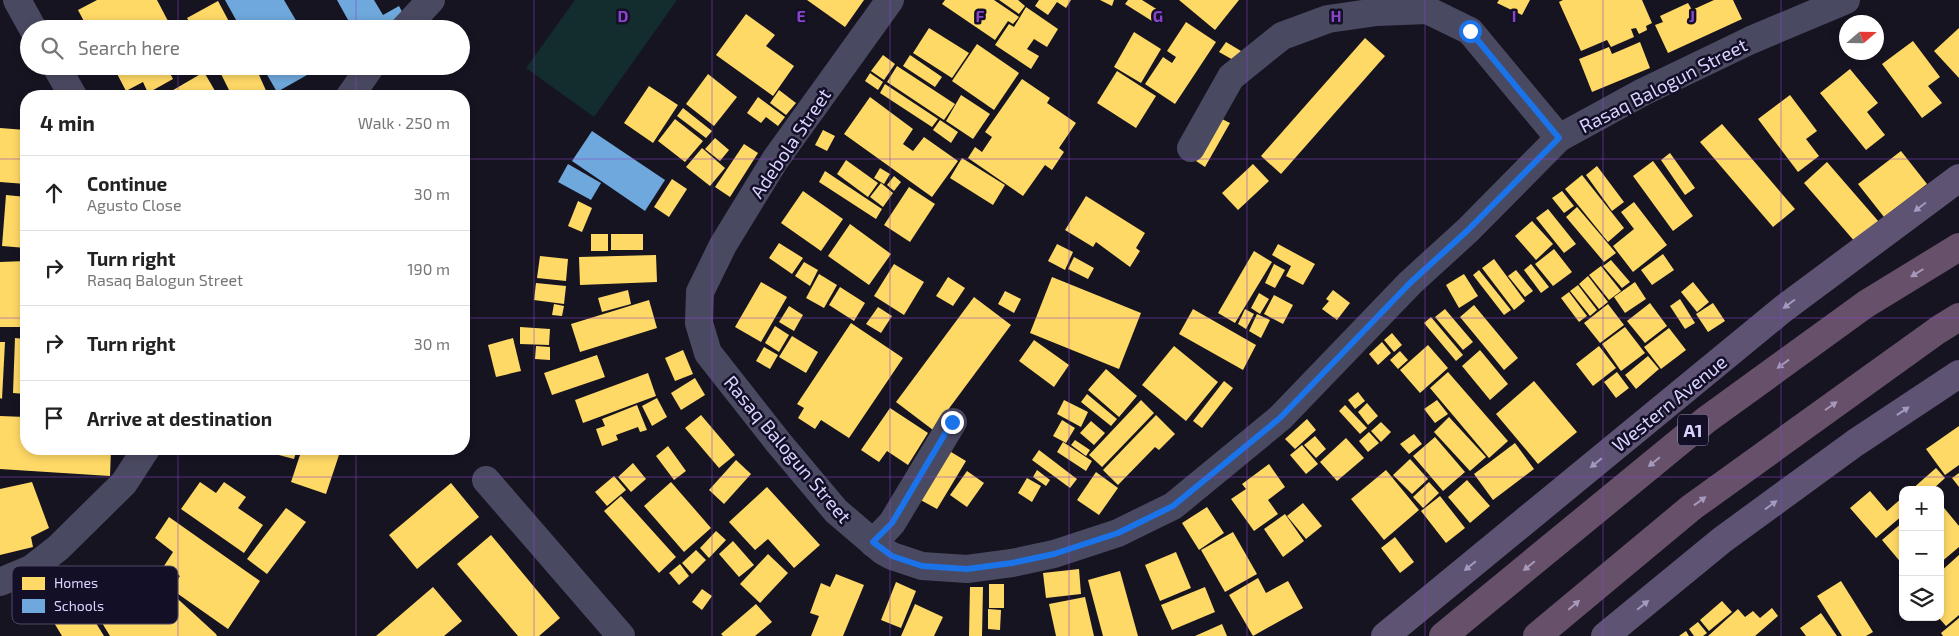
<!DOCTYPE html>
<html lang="en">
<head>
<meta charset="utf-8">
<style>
	:root { --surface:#fff; --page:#f6f6f6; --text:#222; --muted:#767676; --line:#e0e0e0 }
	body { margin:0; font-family:"Exo 2",sans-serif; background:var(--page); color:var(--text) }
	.controls { position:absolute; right:15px; bottom:15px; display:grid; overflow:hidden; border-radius:10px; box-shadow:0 2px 8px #0003 }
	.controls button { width:45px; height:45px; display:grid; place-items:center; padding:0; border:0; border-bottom:1px solid var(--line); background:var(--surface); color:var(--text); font:25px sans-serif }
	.compass { position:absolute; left:1839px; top:15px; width:45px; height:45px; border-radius:50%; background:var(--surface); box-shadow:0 2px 8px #0003; rotate:70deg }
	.stop { position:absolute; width:15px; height:15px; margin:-11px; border:4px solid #1a73e8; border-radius:50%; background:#fff }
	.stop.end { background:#1a73e8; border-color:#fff; box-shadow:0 1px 5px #0008 }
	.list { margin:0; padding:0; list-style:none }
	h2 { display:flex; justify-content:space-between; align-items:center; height:65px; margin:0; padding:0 20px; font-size:21px }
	h2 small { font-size:16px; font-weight:400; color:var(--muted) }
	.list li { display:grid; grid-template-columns:32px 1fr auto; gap:15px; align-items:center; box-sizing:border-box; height:75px; padding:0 20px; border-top:1px solid var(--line) }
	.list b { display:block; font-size:19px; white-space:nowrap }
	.list p { margin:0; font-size:16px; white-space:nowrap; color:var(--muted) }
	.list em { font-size:16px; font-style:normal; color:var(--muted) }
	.icon { flex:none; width:28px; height:28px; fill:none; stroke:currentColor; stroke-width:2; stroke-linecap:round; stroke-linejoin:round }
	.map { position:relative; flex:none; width:1959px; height:636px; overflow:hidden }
	.search { position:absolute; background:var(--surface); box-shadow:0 2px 8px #0003; left:20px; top:20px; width:450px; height:55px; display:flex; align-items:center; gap:12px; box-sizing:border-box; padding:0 18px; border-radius:28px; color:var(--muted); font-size:19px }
	.panel { position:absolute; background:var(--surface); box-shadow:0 2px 8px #0003; left:20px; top:90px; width:450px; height:365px; border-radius:20px }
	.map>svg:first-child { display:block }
</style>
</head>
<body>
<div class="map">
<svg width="1959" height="636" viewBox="0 0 1959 636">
	<rect width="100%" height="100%" fill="#161421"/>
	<polygon fill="#132c2d" points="575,0 677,0 594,117 526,68"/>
	<g fill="#ffd966">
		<polygon points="97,0 157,0 168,21 152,29 88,29 78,10"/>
		<polygon points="807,0 864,0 845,27"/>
		<polygon points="945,0 994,0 1019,17 1013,24 1008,21 995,40 942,4"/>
		<polygon points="999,0 1018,0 1025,6 1019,14"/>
		<polygon points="1039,0 1071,0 1066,8 1057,2 1048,15 1035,6"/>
		<polygon points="1100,0 1114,0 1112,6"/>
		<polygon points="1128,0 1142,0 1158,10 1152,21 1125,4"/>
		<polygon points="1179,0 1239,0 1215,30"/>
		<polygon points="1499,0 1530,0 1522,15 1497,3"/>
		<polygon points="1563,0 1642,0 1652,23 1646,26 1647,30 1639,34 1636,28 1631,29 1634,37 1611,47 1607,40 1581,51 1559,2"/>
		<polygon points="1714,0 1733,0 1742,19 1668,53 1655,25 1663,22 1660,16 1688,3 1692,10"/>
		<polygon points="218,1 233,29 193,29 187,18"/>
		<polygon points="1026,7 1058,29 1047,47 1034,39 1027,49 1039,56 1031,69 995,45 1009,24 1014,27"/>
		<polygon points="746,14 775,35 766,46 794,66 773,96 716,55"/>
		<polygon points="1186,22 1216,42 1175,104 1145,84 1163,57 1172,63 1176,57 1167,51"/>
		<polygon points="176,24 179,29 166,29"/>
		<polygon points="929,28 969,53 952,78 913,53"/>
		<polygon points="1959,28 1959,78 1934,51"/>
		<polygon points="1134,32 1161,49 1141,83 1114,67"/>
		<polygon points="1365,38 1385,56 1281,174 1261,156"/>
		<polygon points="1913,41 1940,77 1928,86 1942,103 1922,118 1882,64"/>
		<polygon points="1226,42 1241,51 1235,61 1219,52"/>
		<polygon points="1640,42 1650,68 1592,92 1579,59 1609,47 1612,54"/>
		<polygon points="977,44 1019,73 994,110 952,81"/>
		<polygon points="883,55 895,64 884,80 871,71"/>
		<polygon points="910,55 942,77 935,87 903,66"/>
		<polygon points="113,66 171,66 167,68 173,79 148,93 143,82 126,91"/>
		<polygon points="221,66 255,66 268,95 232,96 218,68"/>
		<polygon points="897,66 955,104 944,120 887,82"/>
		<polygon points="1850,69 1878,103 1867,112 1885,135 1866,150 1820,93"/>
		<polygon points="1117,71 1156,96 1136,128 1097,103"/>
		<polygon points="204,72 218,96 163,96"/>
		<polygon points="870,73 883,82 878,90 865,81"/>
		<polygon points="708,74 737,97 714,126 686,104"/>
		<polygon points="1022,79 1050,98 1047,103 1076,123 1059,148 1064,152 1052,170 1045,165 1023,196 968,158 975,147 982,152 992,137 985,132"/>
		<polygon points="885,84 938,119 932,127 880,93"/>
		<polygon points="649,86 678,105 653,143 624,123"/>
		<polygon points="779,90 796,103 786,115 770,103"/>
		<polygon points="961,95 990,114 973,139 946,121"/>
		<polygon points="1790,95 1817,131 1806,139 1819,156 1798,172 1758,119"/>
		<polygon points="758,97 785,117 778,126 766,117 761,123 747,113"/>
		<polygon points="870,97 913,129 903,144 913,151 924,137 958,161 932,197 844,134"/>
		<polygon points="683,108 712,131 706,138 677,116"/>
		<polygon points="1220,118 1230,123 1205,167 1196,161"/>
		<polygon points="675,119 703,141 685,162 658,141"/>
		<polygon points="940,120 958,132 951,143 933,130"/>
		<polygon points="1722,124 1795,209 1773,227 1700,142"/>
		<polygon points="0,128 26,130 26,184 0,182"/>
		<polygon points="823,130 835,136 827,151 815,145"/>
		<polygon points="715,138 729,150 720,161 705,149"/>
		<polygon points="744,144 758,153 730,197 715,187"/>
		<polygon points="702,148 725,168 710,186 686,167"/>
		<polygon points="1901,151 1927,184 1884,217 1858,184"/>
		<polygon points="1670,153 1695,188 1685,195 1661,160"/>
		<polygon points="962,158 1005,185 993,205 950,178"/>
		<polygon points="846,160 878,183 868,197 837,174"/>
		<polygon points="1653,161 1693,216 1673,231 1633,176"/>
		<polygon points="1827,162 1879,222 1856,243 1804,183"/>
		<polygon points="1253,164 1269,181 1238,210 1222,193"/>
		<polygon points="1597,166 1624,202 1612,211 1586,175"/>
		<polygon points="880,168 890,174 884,184 874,178"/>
		<polygon points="825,171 882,209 876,219 819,182"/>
		<polygon points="1582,175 1624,228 1608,242 1565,189"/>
		<polygon points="894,176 901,182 894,191 887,185"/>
		<polygon points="672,179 687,189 669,217 654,207"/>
		<polygon points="881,183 893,193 883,207 870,197"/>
		<polygon points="909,187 935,204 910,242 884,225"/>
		<polygon points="803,191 843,219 821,251 781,223"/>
		<polygon points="1562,191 1574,206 1564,213 1552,198"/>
		<polygon points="6,195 26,197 26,248 2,246"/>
		<polygon points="1086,196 1145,233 1136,248 1140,251 1130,267 1096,242 1093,247 1065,230"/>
		<polygon points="578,201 592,208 582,232 568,226"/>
		<polygon points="1634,202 1667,245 1633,272 1613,246 1634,229 1621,212"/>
		<polygon points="1577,207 1616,253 1604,262 1566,217"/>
		<polygon points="1548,209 1576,244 1564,253 1536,218"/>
		<polygon points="1532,221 1553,244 1536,260 1515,236"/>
		<polygon points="850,224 891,254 869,285 828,256"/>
		<rect x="591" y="234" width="17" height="17"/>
		<rect x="611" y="234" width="32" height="16"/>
		<polygon points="779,243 803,258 792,274 769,258"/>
		<polygon points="1057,244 1073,252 1065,270 1048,261"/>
		<polygon points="1278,244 1315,264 1303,285 1286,276 1291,266 1272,255"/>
		<polygon points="1554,249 1572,272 1553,286 1535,264"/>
		<polygon points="1254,251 1272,262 1235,323 1218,313"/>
		<polygon points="1663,254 1674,270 1652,285 1641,270"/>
		<polygon points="656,255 657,282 580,285 579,257"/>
		<polygon points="540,256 568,259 566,281 537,278"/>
		<polygon points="1074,257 1094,268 1088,279 1068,269"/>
		<polygon points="1494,259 1525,301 1514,310 1482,268"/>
		<polygon points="1611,260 1630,282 1622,288 1603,266"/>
		<polygon points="26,261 26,327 0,327 0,262"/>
		<polygon points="804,262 818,270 810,286 795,276"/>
		<polygon points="894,264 924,282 904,315 874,296"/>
		<polygon points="1274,264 1285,270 1275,288 1265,283"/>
		<polygon points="1531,264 1549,287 1541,293 1524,270"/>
		<polygon points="1601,266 1621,291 1609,300 1589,275"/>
		<polygon points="1479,270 1511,310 1504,315 1473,275"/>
		<polygon points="1516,270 1533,291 1525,297 1508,276"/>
		<polygon points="819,274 837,285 824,308 806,298"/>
		<polygon points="1464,274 1478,296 1459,308 1446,285"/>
		<polygon points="1588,276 1608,302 1599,309 1579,284"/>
		<polygon points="948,277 965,288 953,306 936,296"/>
		<polygon points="1052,277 1141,313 1119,369 1030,333"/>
		<polygon points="761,282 787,297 761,342 735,327"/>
		<polygon points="1635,282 1646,299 1625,313 1614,297"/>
		<polygon points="1693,282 1709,302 1697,312 1681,292"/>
		<polygon points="536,283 566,286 564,304 534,300"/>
		<polygon points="1578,285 1597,310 1590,316 1570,291"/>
		<polygon points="840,287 865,303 854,321 829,305"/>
		<polygon points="628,290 631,304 602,312 598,298"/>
		<polygon points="1333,290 1350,303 1337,320 1322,309 1329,301 1326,299"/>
		<polygon points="1005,291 1021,299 1014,313 998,304"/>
		<polygon points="1569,292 1587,316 1579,322 1561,298"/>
		<polygon points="1259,293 1269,299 1260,314 1251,308"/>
		<polygon points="1274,295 1293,305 1283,324 1264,314"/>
		<polygon points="974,297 1011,325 933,430 896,402"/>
		<polygon points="1680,299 1695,323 1685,329 1670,306"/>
		<polygon points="649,300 657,328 580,352 571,324"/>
		<polygon points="1650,303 1667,326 1645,343 1627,321"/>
		<polygon points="1713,303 1725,321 1708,332 1696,314"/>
		<polygon points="554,304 564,306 562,316 552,315"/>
		<polygon points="1608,304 1624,325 1600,343 1584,323"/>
		<polygon points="1474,305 1518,358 1504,370 1460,317"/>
		<polygon points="789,306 803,315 794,331 779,322"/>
		<polygon points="878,307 892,316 881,333 866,324"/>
		<polygon points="1193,309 1256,345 1243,370 1179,334"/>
		<polygon points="1245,309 1254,314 1246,329 1238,324"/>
		<polygon points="1445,309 1473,342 1463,350 1435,317"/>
		<polygon points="1257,314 1270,320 1261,338 1249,331"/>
		<polygon points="1431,317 1463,355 1456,361 1424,323"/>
		<polygon points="851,323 903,358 849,438 821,420 815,429 798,418 804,408 797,404"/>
		<polygon points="775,326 789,335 779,352 765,343"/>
		<polygon points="520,327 550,329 549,345 520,344"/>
		<polygon points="1625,327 1645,353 1621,371 1602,344"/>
		<polygon points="1669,328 1686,350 1661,369 1644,347"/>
		<polygon points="1392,333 1402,345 1394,352 1384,340"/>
		<polygon points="792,336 818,352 806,373 779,357"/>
		<polygon points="15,338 26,339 26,394 13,393"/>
		<polygon points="513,338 521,371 496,377 488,345"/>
		<polygon points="1034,340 1069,365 1054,387 1019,361"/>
		<polygon points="0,342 5,342 2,399 0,398"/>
		<polygon points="1382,342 1391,353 1378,365 1369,354"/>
		<polygon points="1428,345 1448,368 1420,393 1400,370"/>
		<polygon points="536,346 550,347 550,360 535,359"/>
		<polygon points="1174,346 1218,382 1186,421 1142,385"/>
		<polygon points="1599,346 1616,368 1593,386 1576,364"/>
		<polygon points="764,347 778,355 770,369 756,361"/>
		<polygon points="683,350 693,374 675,381 665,358"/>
		<polygon points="1480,350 1508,384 1490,400 1462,366"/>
		<polygon points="1400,351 1408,360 1398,369 1390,360"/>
		<polygon points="597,355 605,377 552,395 544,373"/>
		<polygon points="1648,356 1659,369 1636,389 1625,375"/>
		<polygon points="1106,369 1137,396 1119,417 1088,390"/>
		<polygon points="1448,372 1508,441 1489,458 1430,388"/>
		<polygon points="1617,372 1629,388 1616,398 1604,382"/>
		<polygon points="648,373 656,396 583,423 575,400"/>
		<polygon points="695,378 705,395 681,410 671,393"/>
		<polygon points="1224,381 1233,388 1202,428 1193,421"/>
		<polygon points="1534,381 1577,432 1538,464 1496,414"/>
		<polygon points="1358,392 1365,401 1355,409 1348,400"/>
		<polygon points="1087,394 1117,419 1111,426 1081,402"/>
		<polygon points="657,398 667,417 652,426 642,406"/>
		<polygon points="1064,400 1088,412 1081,427 1057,414"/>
		<polygon points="1141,400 1154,413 1102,467 1089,455"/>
		<polygon points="1437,400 1448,414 1435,423 1424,409"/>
		<polygon points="1367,403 1378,416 1368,425 1358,412"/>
		<polygon points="637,405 647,430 640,432 638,427 616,435 618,440 602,446 596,429 605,426 602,419"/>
		<polygon points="1345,405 1367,428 1360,434 1339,411"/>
		<polygon points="890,408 928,433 908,465 887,451 879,462 861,450"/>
		<polygon points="701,415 735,455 719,468 685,428"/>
		<polygon points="1156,415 1175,434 1159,450 1155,447 1118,485 1103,470"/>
		<polygon points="0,416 26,417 26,449 111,449 110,476 0,469"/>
		<polygon points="1449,417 1486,457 1470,471 1434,432"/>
		<polygon points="1307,419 1316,430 1295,449 1285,439"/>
		<polygon points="1062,420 1075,428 1066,443 1053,436"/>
		<polygon points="1091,421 1105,433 1094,445 1080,433"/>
		<polygon points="1381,422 1391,432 1381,442 1371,431"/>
		<polygon points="1959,426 1959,465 1945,475 1926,449"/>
		<polygon points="1369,432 1379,443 1368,452 1359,441"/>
		<polygon points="1414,434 1422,444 1409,454 1400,444"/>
		<polygon points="1315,436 1326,449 1316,458 1304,445"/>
		<polygon points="1435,437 1465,472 1443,491 1413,456"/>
		<polygon points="1346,438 1364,458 1337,481 1320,462"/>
		<polygon points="1075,440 1090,450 1086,456 1071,445"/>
		<polygon points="1063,442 1092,461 1086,471 1057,452"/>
		<polygon points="1515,443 1534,469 1493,500 1474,474"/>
		<polygon points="1302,445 1318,464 1306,474 1290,455"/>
		<polygon points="668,446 686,471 674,480 656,456"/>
		<polygon points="256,449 297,449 294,459"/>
		<polygon points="302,449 341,449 326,494 291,482"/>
		<polygon points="946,449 966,461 937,509 917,498"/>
		<polygon points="1039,450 1077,479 1070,488 1032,460"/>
		<polygon points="1410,459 1428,479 1412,494 1393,475"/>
		<polygon points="736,460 751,474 724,504 709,490"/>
		<polygon points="633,463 646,479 631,492 618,477"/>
		<polygon points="1269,464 1285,487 1268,500 1278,514 1254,531 1231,499 1246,489 1242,484"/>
		<polygon points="1936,468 1945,478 1932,490 1911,490"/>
		<polygon points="1037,470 1050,480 1046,486 1033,477"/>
		<polygon points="1386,470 1419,510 1384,540 1351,499"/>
		<polygon points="967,471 984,483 967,507 950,495"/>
		<polygon points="1096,472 1118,488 1099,515 1077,500"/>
		<polygon points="1959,473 1959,487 1952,478"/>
		<polygon points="614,476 626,490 607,506 595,492"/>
		<polygon points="1027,478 1041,486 1032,502 1018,493"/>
		<polygon points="1467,480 1490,506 1470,523 1448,497"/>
		<polygon points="32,482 49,528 31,537 33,547 0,555 0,489"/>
		<polygon points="200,482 216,493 224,482 246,497 238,508 263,525 244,553 181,509"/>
		<polygon points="671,482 711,528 684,552 644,506"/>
		<polygon points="1429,482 1439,493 1423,508 1413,497"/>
		<polygon points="451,483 479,517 417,569 389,535"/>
		<polygon points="767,487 820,545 794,568 768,539 755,550 729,522"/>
		<polygon points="1870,491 1887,511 1903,497 1903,515 1876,538 1850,508"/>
		<polygon points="621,496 676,557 659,573 604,511"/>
		<polygon points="1440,496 1465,528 1446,543 1421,511"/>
		<polygon points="1303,503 1322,526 1306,539 1287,516"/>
		<polygon points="1940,503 1959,526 1959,547 1940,563"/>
		<polygon points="1207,507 1224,533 1199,550 1182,523"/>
		<polygon points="286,508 306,522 267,574 247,559"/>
		<polygon points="1285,514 1304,541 1283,557 1264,529"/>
		<polygon points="169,517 260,581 228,629 171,589 180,576 164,566 173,552 155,538"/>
		<polygon points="1903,522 1903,565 1882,540"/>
		<polygon points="716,531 726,540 709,558 700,548"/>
		<polygon points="1233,532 1257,574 1225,592 1201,550"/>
		<polygon points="491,535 560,618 539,636 518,636 457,564"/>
		<polygon points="1395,537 1414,562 1400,573 1381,548"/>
		<polygon points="733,541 754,565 739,577 719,554"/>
		<polygon points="696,550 706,560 692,574 682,563"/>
		<polygon points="1176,552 1191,588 1160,601 1145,565"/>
		<polygon points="768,554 788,573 760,603 740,584"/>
		<polygon points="1959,555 1959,615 1946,626 1938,617 1940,617 1940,572"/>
		<polygon points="680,564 689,576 679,585 669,573"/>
		<polygon points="1079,569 1081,594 1046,598 1043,573"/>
		<polygon points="1120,571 1138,636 1103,636 1088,580"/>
		<polygon points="836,574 864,585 843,636 811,636 819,616 810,613 821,583 830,587"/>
		<polygon points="155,578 216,634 217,636 110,636 96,613"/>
		<polygon points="1258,578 1266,593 1288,581 1303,608 1253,636 1229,595"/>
		<polygon points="1841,581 1873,632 1866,636 1842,636 1817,596"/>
		<polygon points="896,582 916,591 901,628 881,620"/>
		<rect x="989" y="584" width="15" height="24"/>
		<polygon points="433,587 462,621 444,636 376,636"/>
		<polygon points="970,587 983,587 982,636 969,636"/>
		<polygon points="1205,587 1215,612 1172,630 1161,605"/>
		<polygon points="702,589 712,596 702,610 692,602"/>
		<polygon points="1085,597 1094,636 1056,636 1049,604"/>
		<polygon points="1722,601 1732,612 1709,631 1700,620"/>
		<polygon points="83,602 104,636 62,636 53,621"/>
		<polygon points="756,604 772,622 755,636 723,636 721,634"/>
		<polygon points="915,604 943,617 934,636 901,636"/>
		<polygon points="1772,608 1778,616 1755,636 1708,636 1738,609 1745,617 1753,611 1760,618"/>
		<polygon points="988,609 1001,610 1000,630 988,629"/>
		<polygon points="1821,613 1837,636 1806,636 1800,628"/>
		<polygon points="1959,618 1959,636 1943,636 1941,633"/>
		<polygon points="1698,622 1707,633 1703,636 1694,636 1689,629"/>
		<polygon points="1222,624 1227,636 1195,636"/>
		<polygon points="1686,631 1689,636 1679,636"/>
	</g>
	<g fill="#6fa8dc">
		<polygon points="225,0 284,0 301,29 241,29"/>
		<polygon points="337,0 374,0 383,15 399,6 406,19 390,29 353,29"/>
		<polygon points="262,66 323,66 277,92"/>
		<polygon points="592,131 665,180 645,211 572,161"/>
		<polygon points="568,164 601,183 591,200 558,182"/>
	</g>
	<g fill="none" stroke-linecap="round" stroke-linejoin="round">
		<g stroke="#4a4962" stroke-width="28">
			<polyline points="17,0 33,29"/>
			<polyline points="890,0 775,160 723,245 700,292 699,323 708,353 778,442 836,511 883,551 892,556 922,566 967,569 1012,563 1054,554 1118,533 1173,506 1280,418 1410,283 1468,230 1559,138 1643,92 1751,40 1846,0"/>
			<polyline points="404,29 431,0"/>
			<polyline points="56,66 73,96"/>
			<polyline points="350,96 371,66"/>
			<polyline points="1191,148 1231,77 1282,36 1328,19 1377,12 1427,10 1470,31 1559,138"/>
			<polyline points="486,480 621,636"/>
			<polyline points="873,543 892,523 953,422"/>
			<polyline points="0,582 31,569 58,548 124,483 146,449"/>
		</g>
		<g stroke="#5e5373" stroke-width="28">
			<polyline points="1385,636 1783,309 1959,178"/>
			<polyline points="1605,636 1722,540 1855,443 1959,374"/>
		</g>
		<g stroke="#67516a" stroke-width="28">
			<polyline points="1443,636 1706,420 1866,304 1959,247"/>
			<polyline points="1537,636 1692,507 1938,330 1959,317"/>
		</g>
	</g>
	<defs><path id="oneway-solid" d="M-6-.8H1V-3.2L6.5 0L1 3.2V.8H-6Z" transform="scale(1.25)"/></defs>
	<g fill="#a29ac0">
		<use href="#oneway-solid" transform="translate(1920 207) rotate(143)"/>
		<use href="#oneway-solid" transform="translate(1789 304) rotate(143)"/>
		<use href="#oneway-solid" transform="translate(1903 411) rotate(-34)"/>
		<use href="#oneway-solid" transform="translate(1596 463) rotate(141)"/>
		<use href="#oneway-solid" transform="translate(1771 505) rotate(-36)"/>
		<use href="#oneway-solid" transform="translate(1470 566) rotate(141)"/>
		<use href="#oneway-solid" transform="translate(1643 605) rotate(-39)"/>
	</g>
	<g fill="#a699bc">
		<use href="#oneway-solid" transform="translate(1917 273) rotate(148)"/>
		<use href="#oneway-solid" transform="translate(1783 364) rotate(144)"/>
		<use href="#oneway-solid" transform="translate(1831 406) rotate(-35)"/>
		<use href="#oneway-solid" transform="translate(1654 462) rotate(141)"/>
		<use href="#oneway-solid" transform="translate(1700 501) rotate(-36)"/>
		<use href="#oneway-solid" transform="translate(1529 566) rotate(141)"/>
		<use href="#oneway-solid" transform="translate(1574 605) rotate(-40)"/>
	</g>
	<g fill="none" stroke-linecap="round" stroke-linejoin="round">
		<polyline stroke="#1a73e8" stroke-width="6" points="952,422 892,523 873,542 892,556 922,566 967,569 1012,563 1054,554 1118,533 1173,506 1280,418 1410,283 1468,230 1559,138 1470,31"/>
	</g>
	<path fill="none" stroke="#8945c9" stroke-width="1" stroke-opacity="0.55" d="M 178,0 L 178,29M 356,0 L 356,29M 534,0 L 534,636M 712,0 L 712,636M 890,0 L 890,636M 1069,0 L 1069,636M 1247,0 L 1247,636M 1425,0 L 1425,636M 1603,0 L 1603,636M 1781,0 L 1781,636M 178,66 L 178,96M 356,66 L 356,96M 0,159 L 26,159M 464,159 L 1959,159M 0,318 L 26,318M 464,318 L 1959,318M 178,449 L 178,636M 356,449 L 356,636M 0,477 L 1959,477"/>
	<g text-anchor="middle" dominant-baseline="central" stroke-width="5" stroke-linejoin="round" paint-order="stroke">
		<rect fill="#130f26" stroke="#9e99be" stroke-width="1" x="1678" y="414.5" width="30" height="31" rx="4"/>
		<g font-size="18" font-weight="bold" fill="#d9d4ff">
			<text x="1693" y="430">A1</text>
		</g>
		<g font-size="19" fill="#d9d4ff" stroke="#130f26">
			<text transform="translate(1663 85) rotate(-27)">Rasaq Balogun Street</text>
			<text transform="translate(790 143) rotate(-56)">Adebola Street</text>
			<text transform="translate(1669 403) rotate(-39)">Western Avenue</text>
			<text transform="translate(788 449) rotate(50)">Rasaq Balogun Street</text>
		</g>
	</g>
	<rect x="12" y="566" width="166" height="58" rx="8" fill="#130f26" stroke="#4e4a67" stroke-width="1"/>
	<rect x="22" y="577" width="23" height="13" fill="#ffd966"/>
	<rect x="22" y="599" width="23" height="14" fill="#6fa8dc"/>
	<g font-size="14" fill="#d9d4ff">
		<text x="54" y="588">Homes</text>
		<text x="54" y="611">Schools</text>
	</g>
	<g font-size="16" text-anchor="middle" font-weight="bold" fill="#8945c9" stroke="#130f26" stroke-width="5" stroke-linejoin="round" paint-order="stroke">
		<text x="623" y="22">D</text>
		<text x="801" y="22">E</text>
		<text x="980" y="22">F</text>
		<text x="1158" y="22">G</text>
		<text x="1336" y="22">H</text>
		<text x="1514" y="22">I</text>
		<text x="1692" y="22">J</text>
	</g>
</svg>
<div class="controls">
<button>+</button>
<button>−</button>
<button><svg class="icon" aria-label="layers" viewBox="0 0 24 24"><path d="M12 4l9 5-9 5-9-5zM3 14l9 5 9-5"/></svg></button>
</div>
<svg class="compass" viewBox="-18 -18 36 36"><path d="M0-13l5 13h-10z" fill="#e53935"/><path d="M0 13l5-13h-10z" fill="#767676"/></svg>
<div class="stop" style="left:1470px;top:31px"></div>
<div class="stop end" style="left:952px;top:422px"></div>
<div class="search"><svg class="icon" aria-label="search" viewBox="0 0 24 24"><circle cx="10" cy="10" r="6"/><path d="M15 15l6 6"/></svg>Search here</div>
<section class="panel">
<h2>4 min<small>Walk · 250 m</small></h2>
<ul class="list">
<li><svg class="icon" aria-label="ahead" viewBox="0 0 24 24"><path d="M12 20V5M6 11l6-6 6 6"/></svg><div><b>Continue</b><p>Agusto Close</p></div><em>30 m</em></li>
<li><svg class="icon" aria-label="right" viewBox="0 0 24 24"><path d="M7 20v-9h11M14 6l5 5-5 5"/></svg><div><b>Turn right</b><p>Rasaq Balogun Street</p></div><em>190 m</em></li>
<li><svg class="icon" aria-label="right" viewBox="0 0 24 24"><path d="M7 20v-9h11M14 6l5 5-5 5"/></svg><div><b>Turn right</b></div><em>30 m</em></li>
<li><svg class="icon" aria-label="arrive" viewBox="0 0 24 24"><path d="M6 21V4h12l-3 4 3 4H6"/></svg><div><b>Arrive at destination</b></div></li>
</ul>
</section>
</div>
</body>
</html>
